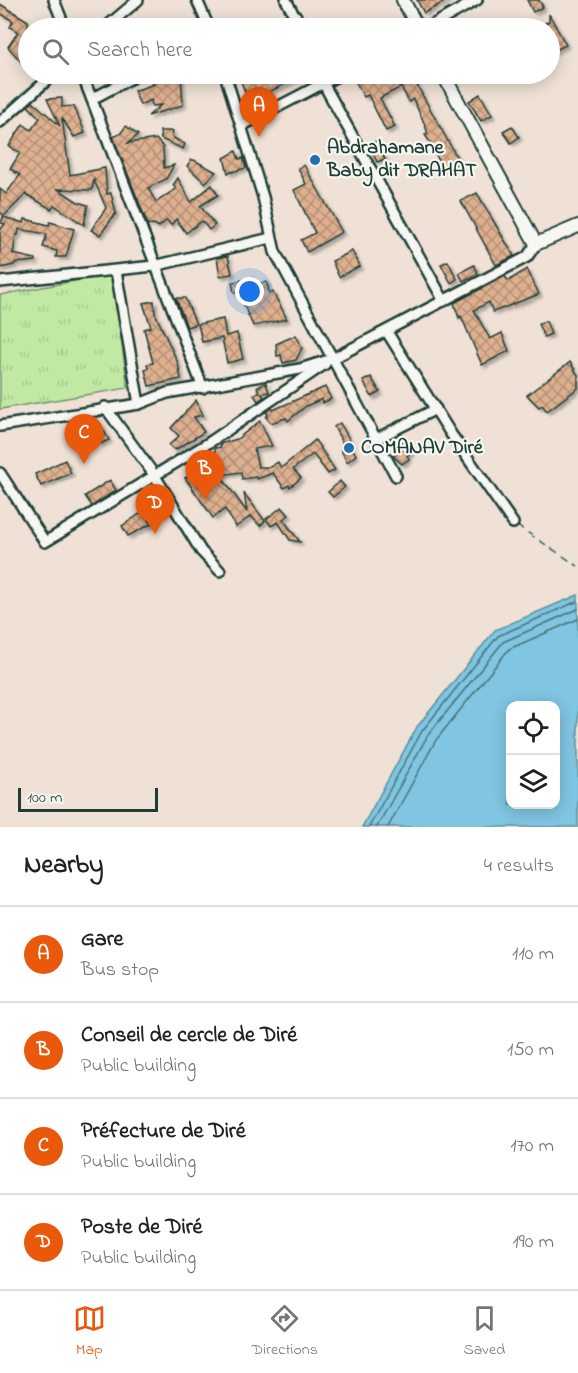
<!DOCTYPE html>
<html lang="en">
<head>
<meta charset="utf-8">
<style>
	:root { --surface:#fff; --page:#f6f6f6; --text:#202124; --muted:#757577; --line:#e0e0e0; --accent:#ea580c }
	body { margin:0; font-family:"Indie Flower",sans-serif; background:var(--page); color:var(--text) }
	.controls { position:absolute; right:18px; bottom:18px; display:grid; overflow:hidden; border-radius:12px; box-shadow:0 3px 15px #0003 }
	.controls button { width:54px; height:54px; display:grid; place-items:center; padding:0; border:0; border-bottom:2px solid var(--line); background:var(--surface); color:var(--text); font:30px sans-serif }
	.scale { position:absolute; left:18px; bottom:15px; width:140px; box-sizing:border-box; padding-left:6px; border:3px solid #1f3d34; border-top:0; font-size:16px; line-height:21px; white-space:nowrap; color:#1f3d34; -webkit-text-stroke:4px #f6f6f2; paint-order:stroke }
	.you { position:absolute; left:250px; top:292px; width:21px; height:21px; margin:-15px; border:4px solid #fff; border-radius:50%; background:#1a73e8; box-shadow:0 0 0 9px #1a73e833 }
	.badge { display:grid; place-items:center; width:39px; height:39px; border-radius:50%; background:var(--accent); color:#fff; font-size:20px; font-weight:700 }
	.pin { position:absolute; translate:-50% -50px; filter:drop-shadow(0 2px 3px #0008) }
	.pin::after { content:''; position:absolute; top:32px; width:21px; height:18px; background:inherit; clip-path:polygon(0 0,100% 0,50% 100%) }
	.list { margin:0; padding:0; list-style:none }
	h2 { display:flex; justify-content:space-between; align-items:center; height:78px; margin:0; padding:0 24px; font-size:26px }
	h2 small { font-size:20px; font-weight:400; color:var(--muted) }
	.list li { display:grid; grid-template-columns:39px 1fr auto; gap:18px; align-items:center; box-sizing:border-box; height:96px; padding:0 24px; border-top:2px solid var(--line) }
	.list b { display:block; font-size:22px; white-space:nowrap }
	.list p { margin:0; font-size:20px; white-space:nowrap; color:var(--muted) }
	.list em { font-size:20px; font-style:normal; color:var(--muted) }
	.icon { flex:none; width:33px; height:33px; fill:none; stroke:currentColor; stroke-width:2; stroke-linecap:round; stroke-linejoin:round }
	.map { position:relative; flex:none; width:578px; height:827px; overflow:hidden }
	.search { position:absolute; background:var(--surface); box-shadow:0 3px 15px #0003; left:18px; right:18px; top:18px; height:66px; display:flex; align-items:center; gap:15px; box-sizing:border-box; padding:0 21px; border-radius:33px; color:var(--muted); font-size:22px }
	.sheet { height:462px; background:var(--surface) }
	nav { display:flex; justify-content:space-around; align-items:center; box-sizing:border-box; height:84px; border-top:2px solid var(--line); background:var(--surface); font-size:16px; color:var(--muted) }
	nav a { display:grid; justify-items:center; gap:3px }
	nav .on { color:var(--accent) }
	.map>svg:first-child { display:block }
</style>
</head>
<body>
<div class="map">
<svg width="578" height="827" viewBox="0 0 578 827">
	<defs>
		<pattern id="grass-tufts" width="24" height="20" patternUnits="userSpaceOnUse" patternTransform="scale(1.5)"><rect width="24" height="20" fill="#c2e9a4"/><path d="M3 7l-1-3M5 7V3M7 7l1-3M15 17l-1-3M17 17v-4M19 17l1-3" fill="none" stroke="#a6c98e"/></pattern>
		<pattern id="building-cross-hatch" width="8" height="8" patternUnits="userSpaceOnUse" patternTransform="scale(1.5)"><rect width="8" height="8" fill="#dfb090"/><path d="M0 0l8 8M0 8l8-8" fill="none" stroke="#b49076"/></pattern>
		<filter id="shadow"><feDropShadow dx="3" dy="3" stdDeviation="1.5" flood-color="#0004"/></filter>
	</defs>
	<rect width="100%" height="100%" fill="#efe1d5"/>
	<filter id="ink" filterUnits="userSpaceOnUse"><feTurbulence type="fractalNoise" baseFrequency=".0167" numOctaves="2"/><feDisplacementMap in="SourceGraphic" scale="12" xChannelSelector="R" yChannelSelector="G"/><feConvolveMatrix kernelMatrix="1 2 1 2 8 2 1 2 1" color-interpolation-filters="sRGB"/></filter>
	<g filter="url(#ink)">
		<polygon fill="url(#grass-tufts)" stroke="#70936c" stroke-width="1.5" points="112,274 128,388 0,409 0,295"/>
		<path fill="#80c5e1" stroke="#598f9c" stroke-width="1.5" fill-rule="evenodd" d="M 578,595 L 578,827 L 362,827 L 417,727 L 495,630 ZM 510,706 L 556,706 L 556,804 L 510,804 Z"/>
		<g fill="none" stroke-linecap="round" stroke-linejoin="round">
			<g stroke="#467379" stroke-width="1.5">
				<polyline points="369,827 422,731 498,636 578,601"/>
				<polyline points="377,827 428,735 503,642 578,609"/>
				<polyline points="388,827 436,740 509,649 578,619"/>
			</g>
			<polyline stroke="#375f5f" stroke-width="1.5" stroke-dasharray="8 6" stroke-linecap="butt" points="516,525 578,566"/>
		</g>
		<g fill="url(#building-cross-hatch)" stroke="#1f3d34" stroke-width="1.5" filter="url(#shadow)">
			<polygon points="417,0 448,0 424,13"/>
			<polygon points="527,0 539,0 543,7 533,12"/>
			<polygon points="0,4 28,21 28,62 24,65 8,47 18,32 10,27 13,21 0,13"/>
			<polygon points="549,14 566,45 549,53 549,28 537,28 549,21"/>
			<polygon points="149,74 181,74 183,105 148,116 161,105 152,106 151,100 140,105 134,91 154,84"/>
			<polygon points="238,74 305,74 249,102"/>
			<polygon points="361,74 366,74 369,80 381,74 407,74 410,80 413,78 460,163 444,171 435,153 437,152 425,135 428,134 425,125 413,99 409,102 401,87 380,98 395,127 386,131 368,95 364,97 353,77"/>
			<polygon points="480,94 492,115 481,121 469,101"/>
			<polygon points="62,98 62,107 74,106 85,133 74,137 62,118 70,175 105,168 107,194 111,193 116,213 100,235 91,230 106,208 94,180 92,190 58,189 78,202 88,205 84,225 54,205 51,209 26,194 4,216 0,212 0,189 6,194 20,175 10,169 20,153 9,146 23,124 31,130 40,118 28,106 33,102 60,126 47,99"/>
			<polygon points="126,126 138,135 128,143 156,139 163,147 164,168 174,165 166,179 148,188 156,202 176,189 173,185 178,178 191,202 212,185 218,195 200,206 215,225 209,230 202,221 186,233 176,219 171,225 167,220 159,227 154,224 148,225 113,137 120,134"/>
			<polygon points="512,126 519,137 511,143 503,131"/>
			<polygon points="160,131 173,131 172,137 185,144 183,149 161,139"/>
			<polygon points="376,141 385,159 377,162 369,145"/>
			<polygon points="236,151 239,159 243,158 246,168 228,173 224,158"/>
			<polygon points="191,160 194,160 216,172 205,183 187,166"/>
			<polygon points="304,165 342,232 307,252 301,240 315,233 294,190 306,184 298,168"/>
			<polygon points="477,193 514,256 496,265 461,201"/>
			<polygon points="3,217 24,223 25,219 49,225 50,222 74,229 66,257 56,257 57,251 43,247 47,234 19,229 18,235 16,235 13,254 36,259 36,261 15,263 14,265 0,268 0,230 5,224 1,223"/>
			<polygon points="352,251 360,266 339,277 332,261"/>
			<polygon points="228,256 232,274 220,276 217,258"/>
			<polygon points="448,261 457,279 451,283 441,264"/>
			<polygon points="474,265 478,273 463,281 459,273"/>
			<polygon points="527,269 539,294 493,312 489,302 474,310 490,339 502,333 509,351 482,365 461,316 459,318 454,303 505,276 508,281"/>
			<polygon points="253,278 254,284 267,282 269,293 273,292 287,319 253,326 238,292 234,293 232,282"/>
			<polygon points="176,298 185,298 196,324 187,327"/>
			<polygon points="154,301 155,313 178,363 181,379 149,386 145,370 148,369 147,364 153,363 144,329 151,327 143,303"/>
			<polygon points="223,319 226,336 237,333 243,359 227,363 222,338 202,342 198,324"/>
			<polygon points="546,321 551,334 544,337 538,324"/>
			<polygon points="296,335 302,348 296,360 283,363 281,355 277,356 276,344"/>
			<polygon points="570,362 578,375 578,388 547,411 542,405 539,407 527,395"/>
			<polygon points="371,377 380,392 372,397 363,381"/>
			<polygon points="266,383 269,392 261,393 264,397 258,401 254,395 259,392 257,387"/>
			<polygon points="325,387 331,399 323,403 322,399 306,406 288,421 286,418 271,423 266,417 268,415 266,412 272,408 273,410"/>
			<polygon points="196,400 203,415 194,417 204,432 175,450 169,445 179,436 171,428"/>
			<polygon points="260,421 272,446 254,449 258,467 270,467 278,462 281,468 315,440 335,470 328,474 313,454 293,469 301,478 290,487 289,485 284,488 273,473 257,479 256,477 242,479 241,472 220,475 247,512 244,493 265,521 260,526 251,516 236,527 225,509 213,518 185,478 196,471 191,463 215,451 215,448 221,447 220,444 237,439"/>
			<polygon points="340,423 352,444 345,447 334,427"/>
			<polygon points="100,424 109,440 100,444 92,429"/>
			<polygon points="407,439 412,453 407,455 409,459 402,464 393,456 402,450 399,444"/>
			<polygon points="351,446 356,455 347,462 341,450"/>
			<polygon points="65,460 71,473 41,486 35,474"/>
			<polygon points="110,480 116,490 92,506 85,496"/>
			<polygon points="340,481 345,487 333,497 328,492"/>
			<polygon points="282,507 289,515 283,519 300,542 290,540 278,522 271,526 266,519"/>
			<polygon points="144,511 151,524 128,536 122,526"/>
		</g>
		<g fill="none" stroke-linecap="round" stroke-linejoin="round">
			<g stroke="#1f3d34" stroke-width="14">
				<g id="minor">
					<polyline points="54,0 65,28"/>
					<polyline points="197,0 209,28"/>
					<polyline points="286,0 301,28"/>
					<polyline points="105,28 138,0"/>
					<polyline points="274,28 296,16"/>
					<polyline points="427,28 477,0"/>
					<polyline points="82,74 203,388"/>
					<polyline points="225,74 263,197 275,252 396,476"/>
					<polyline points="318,74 444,301"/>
					<polyline points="92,99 139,74"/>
					<polyline points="0,122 54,74"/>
					<polyline points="243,125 341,74"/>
					<polyline points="116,271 139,404"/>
					<polyline points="0,282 154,266 271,238"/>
					<polyline points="387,332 451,434 513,523"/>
					<polyline points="105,407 155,476 201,551 220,571"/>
					<polyline points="0,426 139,404 167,393 300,369 332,359 527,257 536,244"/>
					<polyline points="376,439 436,409"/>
					<polyline points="0,473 45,542 210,442 325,364"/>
				</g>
			</g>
			<g stroke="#1f3d34" stroke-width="16">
				<g id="major">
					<polyline points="403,0 418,28"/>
					<polyline points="443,74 536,244 578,226"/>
				</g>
			</g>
			<use href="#minor" stroke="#f6f6f2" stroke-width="9"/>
			<use href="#major" stroke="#f6f6f2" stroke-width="12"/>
		</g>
	</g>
	<g fill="#1f6fb2" stroke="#f6f6f2" stroke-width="2">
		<circle cx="315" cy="160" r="6"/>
		<circle cx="349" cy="448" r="6"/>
	</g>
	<g text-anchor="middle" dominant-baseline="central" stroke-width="4.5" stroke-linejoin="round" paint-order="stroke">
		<g font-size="20" font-weight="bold" fill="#1f3d34" stroke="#f6f6f2" text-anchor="start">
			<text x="327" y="148">Abdrahamane<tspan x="327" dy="23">Baby dit DRAHAT</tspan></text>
			<text x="361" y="448">COMANAV Diré</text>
		</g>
	</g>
</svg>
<div class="controls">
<button><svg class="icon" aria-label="locate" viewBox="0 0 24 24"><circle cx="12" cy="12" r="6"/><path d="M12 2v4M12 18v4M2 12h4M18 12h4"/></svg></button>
<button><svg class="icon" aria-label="layers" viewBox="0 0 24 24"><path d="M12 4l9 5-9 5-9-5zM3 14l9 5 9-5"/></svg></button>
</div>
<div class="scale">100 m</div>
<div class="you"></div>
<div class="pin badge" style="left:259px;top:137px">A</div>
<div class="pin badge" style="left:205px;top:500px">B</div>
<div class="pin badge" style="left:84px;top:464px">C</div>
<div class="pin badge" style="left:155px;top:534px">D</div>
<div class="search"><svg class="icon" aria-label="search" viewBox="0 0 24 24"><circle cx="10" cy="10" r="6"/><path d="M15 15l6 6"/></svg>Search here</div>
</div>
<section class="sheet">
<h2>Nearby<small>4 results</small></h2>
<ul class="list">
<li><span class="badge">A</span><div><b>Gare</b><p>Bus stop</p></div><em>110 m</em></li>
<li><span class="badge">B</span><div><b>Conseil de cercle de Diré</b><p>Public building</p></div><em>150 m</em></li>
<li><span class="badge">C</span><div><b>Préfecture de Diré</b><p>Public building</p></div><em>170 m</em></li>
<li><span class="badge">D</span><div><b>Poste de Diré</b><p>Public building</p></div><em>190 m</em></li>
</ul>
</section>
<nav>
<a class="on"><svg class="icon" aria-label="map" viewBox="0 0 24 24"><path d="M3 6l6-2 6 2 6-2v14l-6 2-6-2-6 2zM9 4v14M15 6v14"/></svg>Map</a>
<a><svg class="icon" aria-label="directions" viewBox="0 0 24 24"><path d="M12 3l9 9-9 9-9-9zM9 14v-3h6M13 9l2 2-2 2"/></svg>Directions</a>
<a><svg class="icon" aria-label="saved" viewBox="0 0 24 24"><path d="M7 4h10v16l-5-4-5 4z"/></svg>Saved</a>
</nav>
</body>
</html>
